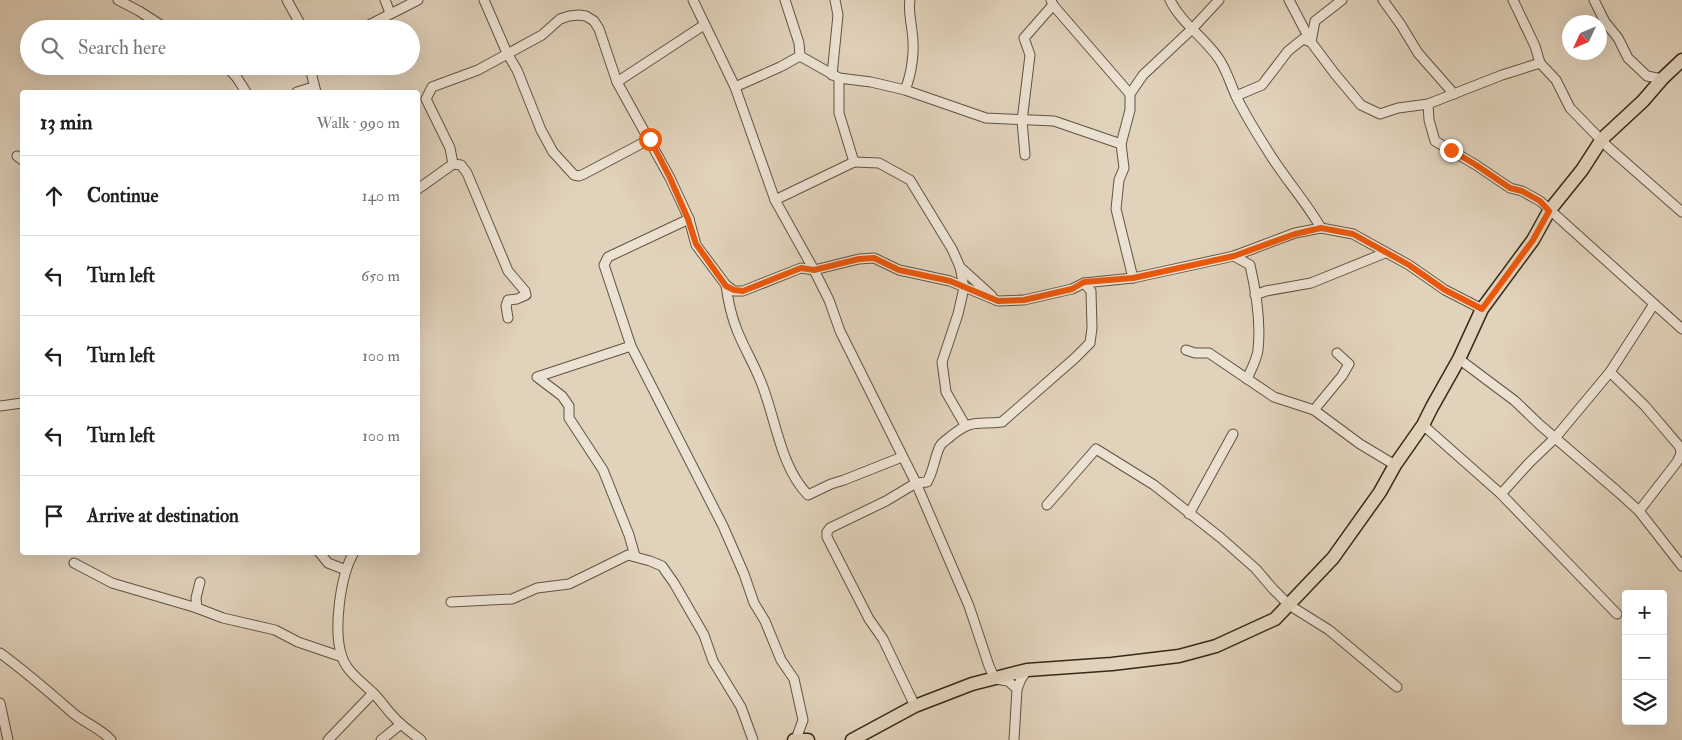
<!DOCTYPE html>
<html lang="en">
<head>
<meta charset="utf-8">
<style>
	:root { --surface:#fff; --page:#f6f6f6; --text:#202124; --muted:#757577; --line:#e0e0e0 }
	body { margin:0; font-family:"IM FELL Double Pica",serif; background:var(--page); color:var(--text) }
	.controls { position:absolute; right:15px; bottom:15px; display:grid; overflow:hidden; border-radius:5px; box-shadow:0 5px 20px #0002 }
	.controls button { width:45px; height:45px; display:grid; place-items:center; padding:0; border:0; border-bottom:1px solid var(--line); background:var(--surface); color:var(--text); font:25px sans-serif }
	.compass { position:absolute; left:1562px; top:15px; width:45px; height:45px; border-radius:50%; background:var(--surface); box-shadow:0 5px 20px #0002; rotate:226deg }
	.stop { position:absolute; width:15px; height:15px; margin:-11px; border:4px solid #ea580c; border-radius:50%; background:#fff }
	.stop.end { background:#ea580c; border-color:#fff; box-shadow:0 1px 5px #0008 }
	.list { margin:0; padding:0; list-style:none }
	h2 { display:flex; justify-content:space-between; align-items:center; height:65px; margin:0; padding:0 20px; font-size:21px }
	h2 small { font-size:16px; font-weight:400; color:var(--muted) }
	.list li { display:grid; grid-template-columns:32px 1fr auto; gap:15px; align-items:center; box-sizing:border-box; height:80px; padding:0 20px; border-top:1px solid var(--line) }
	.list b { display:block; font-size:19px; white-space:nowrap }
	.list em { font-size:16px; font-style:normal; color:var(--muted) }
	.icon { flex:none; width:28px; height:28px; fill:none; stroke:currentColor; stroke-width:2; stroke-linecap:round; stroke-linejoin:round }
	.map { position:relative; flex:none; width:1682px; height:740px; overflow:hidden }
	.search { position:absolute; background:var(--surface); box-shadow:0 5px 20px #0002; left:20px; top:20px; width:400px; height:55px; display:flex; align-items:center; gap:12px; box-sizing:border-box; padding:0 18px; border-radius:28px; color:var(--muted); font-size:19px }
	.panel { position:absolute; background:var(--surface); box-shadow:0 5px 20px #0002; left:20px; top:90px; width:400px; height:465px; border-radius:5px }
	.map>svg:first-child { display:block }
</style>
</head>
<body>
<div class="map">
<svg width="1682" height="740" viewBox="0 0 1682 740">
	<rect width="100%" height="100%" fill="#e1d2bb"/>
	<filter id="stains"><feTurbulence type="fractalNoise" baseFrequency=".004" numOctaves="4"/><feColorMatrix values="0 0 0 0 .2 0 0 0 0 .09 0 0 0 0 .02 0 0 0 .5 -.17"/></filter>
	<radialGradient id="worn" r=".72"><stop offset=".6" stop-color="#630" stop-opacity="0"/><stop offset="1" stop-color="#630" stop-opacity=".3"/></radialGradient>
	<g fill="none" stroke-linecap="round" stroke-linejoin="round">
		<g stroke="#615340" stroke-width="11">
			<g id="street">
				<polyline points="118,0 139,11 167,29"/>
				<polyline points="287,0 303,29"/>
				<polyline points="385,0 390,13"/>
				<polyline points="484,0 507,53 517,70 541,130 553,152 574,175 579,176 584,174 650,139"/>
				<polyline points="693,0 735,87 775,200 814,270 829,300 840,331 916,483 969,606 989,666 995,679 1008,681 1017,689"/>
				<polyline points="785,0 799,43 800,56"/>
				<polyline points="1051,0 1053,5 1130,94"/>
				<path d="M 1170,0 C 1181,23 1205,38 1219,59 C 1227,71 1230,83 1236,96 C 1246,117 1259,137 1271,156 C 1287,181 1306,202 1321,228"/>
				<polyline points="1289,0 1311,42 1335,74 1361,105 1380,114 1398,108 1428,104 1502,75 1540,63 1556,80 1570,108 1608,147 1682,212"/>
				<polyline points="1383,0 1401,25 1418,53 1454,94"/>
				<polyline points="1513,0 1535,46 1540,63"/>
				<polyline points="1594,0 1605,22 1618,38 1628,58 1647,76 1662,79"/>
				<polyline points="361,29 418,0"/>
				<polyline points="226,66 237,78 246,92"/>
				<polyline points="313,66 312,76 316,92"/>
				<polyline points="832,75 838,15 835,0"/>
				<polyline points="617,82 704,25"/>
				<polyline points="735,87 780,67 800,56 839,78"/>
				<path d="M 905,90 C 912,73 915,50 912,31 C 911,20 908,11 910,0"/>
				<polyline points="297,92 313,87"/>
				<polyline points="1236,96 1262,85 1288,51 1303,39 1311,42 1315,21 1342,0"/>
				<polyline points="1428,104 1429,120 1435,141 1476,165 1510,188 1522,191 1540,201 1682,329"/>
				<polyline points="1121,144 1130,110 1130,94 1143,75 1192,29 1219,0"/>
				<polyline points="1025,155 1022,121 1030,55 1024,38 1053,5"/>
				<polyline points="17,156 22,160"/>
				<polyline points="854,162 879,163 910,180 952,249 960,267 992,296"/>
				<polyline points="453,164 450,148 426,99 432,87 478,70 542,35 560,19 569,16 579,15 586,16 594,21 599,29 617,82 670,178 689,219 696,245 726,285 734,291 743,291 801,268 814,270 859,259 874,258 899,270 950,281 998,301 1024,300 1072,289 1084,283 1133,278"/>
				<polyline points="418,189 453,164 461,165 467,173 508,271 525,291 526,295 517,299 508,300 506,306 508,318"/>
				<polyline points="775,200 854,162 839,113 839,78 871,82 905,90 986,118 1054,121 1121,144 1124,168 1119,180 1116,209 1133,278 1234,256 1295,233 1321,228 1353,234 1409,265 1445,290 1482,309"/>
				<polyline points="689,219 608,257 604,265 631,346 723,526 744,574 754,603 765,621 781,660 794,679 803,720 796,739"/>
				<path d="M 1234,256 L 1250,265 C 1256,291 1261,323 1258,350 C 1257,359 1251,370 1247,379"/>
				<polyline points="960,267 964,288 958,314 942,362 946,392 965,425"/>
				<path d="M 726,285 C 728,301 731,315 737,330 C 744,348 754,364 761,382 C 776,419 780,466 808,495 L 831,484 L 844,480 L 902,457"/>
				<polyline points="1255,295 1266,291 1311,283 1385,253"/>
				<polyline points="631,346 537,377 562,396 569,406 569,418 603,470 629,535 635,556"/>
				<polyline points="1186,350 1195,353 1209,353 1274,397 1314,410 1360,444 1395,465"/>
				<polyline points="1459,359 1515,401 1540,425 1617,491 1639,511 1682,566"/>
				<polyline points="1610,372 1645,406 1680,447 1681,454 1677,462 1639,511"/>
				<polyline points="0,406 22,403"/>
				<polyline points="1314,410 1342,376 1349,364 1337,353"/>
				<polyline points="1423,425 1501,494 1529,463 1555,438 1610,372 1654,304"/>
				<polyline points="1501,494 1617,614"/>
				<polyline points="1047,505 1096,449 1154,485 1221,538 1256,569 1273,589 1289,605 1329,630 1397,687"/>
				<polyline points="1189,514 1233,434"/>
				<polyline points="319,552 328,563 346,570"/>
				<path d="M 354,552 C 340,576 333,631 342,657 C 347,672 362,682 372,692 C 380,699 385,708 392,715 C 400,725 411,732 421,740"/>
				<polyline points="74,563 112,583 197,608"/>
				<polyline points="200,582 196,598 197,608 223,618 275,630 298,642 342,657"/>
				<polyline points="451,602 512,599 537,588 569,584 628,555 650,561 662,566 674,583 704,635 713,661 741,707 753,740"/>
				<path d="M 0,653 C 26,672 49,692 73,713 C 85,723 100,728 111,740"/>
				<polyline points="0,703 8,740"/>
				<path d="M 915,706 L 883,639 L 869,619 L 827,537 L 827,532 L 830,528 L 886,501 L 916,483 L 927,482 C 934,471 934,458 940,446 C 942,442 948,439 951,436 C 973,418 977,425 1002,422 L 1075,358 L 1090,343 L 1092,328 L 1091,291 L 1084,283"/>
				<polyline points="328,740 373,693"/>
				<polyline points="381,740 401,724"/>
				<polyline points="1014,740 1017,689 1021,679 1027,670"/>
			</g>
		</g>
		<g stroke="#362917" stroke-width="15">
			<g id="primary">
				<polyline points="794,740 808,740"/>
				<polyline points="852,740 915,706 972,684 1027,670 1112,664 1179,656 1216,646 1275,619 1333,558 1380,492 1395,465 1423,425 1432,407 1459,359 1482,309 1533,240 1549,211 1582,170 1602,139 1643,101 1662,79 1682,60"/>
			</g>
		</g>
		<use href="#street" stroke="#ece2d3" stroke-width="9"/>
		<use href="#primary" stroke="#e1d2bb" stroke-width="12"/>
	</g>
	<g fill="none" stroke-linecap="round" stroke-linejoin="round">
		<polyline stroke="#ea580c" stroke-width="6" points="650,139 670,178 688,219 696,244 726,286 734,290 743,291 801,268 814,270 859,259 874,258 899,270 950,281 998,301 1024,300 1072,289 1084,282 1133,278 1234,256 1295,234 1321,228 1353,234 1409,265 1445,290 1482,309 1533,240 1549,211 1540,201 1522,191 1510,188 1476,165 1451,150"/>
	</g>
	<rect width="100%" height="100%" filter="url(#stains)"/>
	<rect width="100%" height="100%" fill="url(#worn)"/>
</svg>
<div class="controls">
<button>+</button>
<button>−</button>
<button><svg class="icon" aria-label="layers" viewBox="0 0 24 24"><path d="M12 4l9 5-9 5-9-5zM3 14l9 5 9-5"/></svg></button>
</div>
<svg class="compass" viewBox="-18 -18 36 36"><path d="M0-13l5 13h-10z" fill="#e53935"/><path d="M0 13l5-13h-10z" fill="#757577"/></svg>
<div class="stop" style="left:650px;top:139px"></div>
<div class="stop end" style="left:1451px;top:150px"></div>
<div class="search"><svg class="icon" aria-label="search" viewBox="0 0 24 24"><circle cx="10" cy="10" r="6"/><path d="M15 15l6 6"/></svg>Search here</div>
<section class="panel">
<h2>13 min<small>Walk · 990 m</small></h2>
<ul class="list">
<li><svg class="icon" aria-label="ahead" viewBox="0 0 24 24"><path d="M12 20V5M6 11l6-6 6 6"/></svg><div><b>Continue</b></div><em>140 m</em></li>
<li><svg class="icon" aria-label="left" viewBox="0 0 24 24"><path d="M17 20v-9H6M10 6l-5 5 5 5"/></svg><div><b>Turn left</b></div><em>650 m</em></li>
<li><svg class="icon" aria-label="left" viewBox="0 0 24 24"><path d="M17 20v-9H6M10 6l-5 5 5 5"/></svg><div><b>Turn left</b></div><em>100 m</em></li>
<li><svg class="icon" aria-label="left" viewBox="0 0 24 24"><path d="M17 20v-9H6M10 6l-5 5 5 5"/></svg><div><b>Turn left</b></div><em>100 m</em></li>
<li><svg class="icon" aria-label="arrive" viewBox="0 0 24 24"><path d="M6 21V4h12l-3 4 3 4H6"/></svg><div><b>Arrive at destination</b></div></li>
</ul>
</section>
</div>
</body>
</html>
